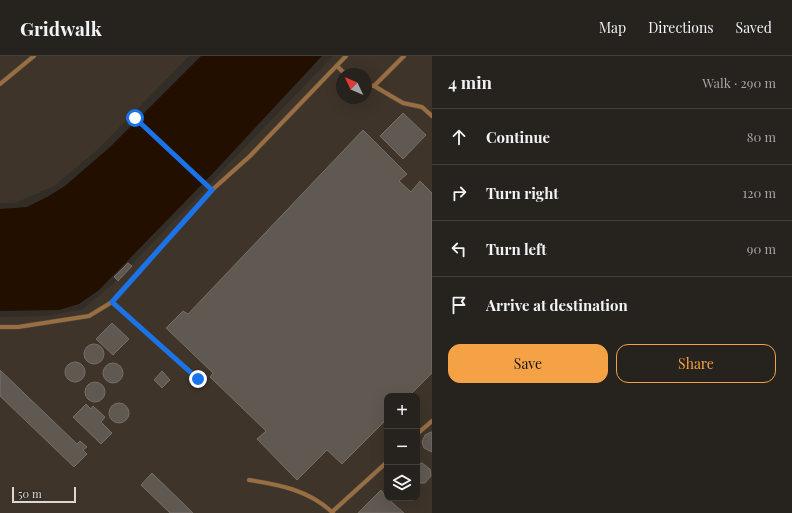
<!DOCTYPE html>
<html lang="en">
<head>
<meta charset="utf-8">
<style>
	:root { --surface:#26221d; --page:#2e2a26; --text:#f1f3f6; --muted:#a4a4a4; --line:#423f3b; --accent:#f5a246 }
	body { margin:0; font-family:"Playfair Display",serif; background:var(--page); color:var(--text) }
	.controls { position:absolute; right:12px; bottom:12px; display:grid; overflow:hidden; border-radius:8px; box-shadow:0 4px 16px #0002 }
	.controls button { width:36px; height:36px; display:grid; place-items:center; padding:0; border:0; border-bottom:1px solid var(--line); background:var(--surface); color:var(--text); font:20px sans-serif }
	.compass { position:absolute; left:336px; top:12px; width:36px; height:36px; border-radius:50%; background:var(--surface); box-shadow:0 4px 16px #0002; rotate:314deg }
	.scale { position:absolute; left:12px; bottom:10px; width:64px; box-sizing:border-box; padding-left:4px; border:2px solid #dbd7d3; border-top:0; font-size:11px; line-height:14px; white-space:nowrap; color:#dbd7d3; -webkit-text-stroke:3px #332d27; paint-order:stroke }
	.stop { position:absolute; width:12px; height:12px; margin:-9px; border:3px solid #1a73e8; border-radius:50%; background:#fff }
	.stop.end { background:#1a73e8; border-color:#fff; box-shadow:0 1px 4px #0008 }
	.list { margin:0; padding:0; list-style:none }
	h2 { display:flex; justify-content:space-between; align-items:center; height:52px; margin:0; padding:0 16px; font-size:17px }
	h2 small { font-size:13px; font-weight:400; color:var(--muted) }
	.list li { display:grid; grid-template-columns:26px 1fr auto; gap:12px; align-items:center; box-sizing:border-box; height:56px; padding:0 16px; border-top:1px solid var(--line) }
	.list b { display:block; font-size:15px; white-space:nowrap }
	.list em { font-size:13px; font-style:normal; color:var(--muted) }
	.actions { display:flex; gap:8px; padding:12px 16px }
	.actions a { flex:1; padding:9px 0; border:1px solid var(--accent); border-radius:12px; text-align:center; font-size:14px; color:var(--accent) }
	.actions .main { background:var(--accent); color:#111 }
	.icon { flex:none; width:22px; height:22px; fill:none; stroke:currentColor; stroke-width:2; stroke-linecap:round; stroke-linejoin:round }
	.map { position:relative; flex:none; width:432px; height:457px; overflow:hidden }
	header { display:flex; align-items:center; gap:24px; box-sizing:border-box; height:56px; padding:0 20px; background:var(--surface); border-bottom:1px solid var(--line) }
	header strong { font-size:19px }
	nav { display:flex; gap:22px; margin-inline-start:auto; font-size:14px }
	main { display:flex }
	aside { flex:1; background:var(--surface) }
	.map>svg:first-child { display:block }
</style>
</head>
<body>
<header>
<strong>Gridwalk</strong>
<nav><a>Map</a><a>Directions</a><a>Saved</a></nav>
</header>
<main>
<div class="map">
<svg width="432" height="457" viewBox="0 0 432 457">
	<rect width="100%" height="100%" fill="#332d27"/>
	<g fill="#3f3429" fill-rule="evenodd">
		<polygon points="0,0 189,0 98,93 54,130 15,147 0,147"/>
		<path d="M 333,0 L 432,0 L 432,457 L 0,457 L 0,261 L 46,260 L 83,253 L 114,227 ZM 342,18 L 366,18 L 366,42 L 342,42 ZM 387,340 L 417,340 L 417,442 L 387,442 Z"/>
	</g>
	<polygon fill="#230f00" points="201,0 322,0 214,116 99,234 79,248 59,254 0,255 0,153 27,151 47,141 65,130 110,91"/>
	<g fill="#605952" stroke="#766f68">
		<polygon points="403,57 426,79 403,103 380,80"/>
		<polygon points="363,74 407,118 399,125 411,136 420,125 432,137 432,317 409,340 387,340 387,363 342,408 327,394 297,424 257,383 266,375 210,321 213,317 166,272 183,255 188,258"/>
		<polygon points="128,207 132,210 118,225 114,221"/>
		<polygon points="112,267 129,283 113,299 96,283"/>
		<circle cx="94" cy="298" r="10"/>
		<circle cx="75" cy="316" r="10"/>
		<circle cx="113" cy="317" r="10"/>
		<polygon points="0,314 77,388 80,385 87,391 83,394 87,398 74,411 0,340"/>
		<polygon points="162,315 170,324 162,332 154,324"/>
		<circle cx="95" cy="336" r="10"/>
		<circle cx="119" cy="357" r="10"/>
		<polygon points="86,348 91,353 93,350 105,361 101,366 112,377 101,388 73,361"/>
		<polygon points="431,376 432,376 432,396 424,392 422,386 425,379"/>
		<polygon points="422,407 430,413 431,420 425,427 418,427 417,408"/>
		<polygon points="152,417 193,457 170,457 141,429"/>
		<polygon points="381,434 387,442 404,457 358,457"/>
	</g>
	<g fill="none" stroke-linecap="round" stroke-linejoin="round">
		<g stroke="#4e4843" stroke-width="5">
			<g id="lane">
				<polyline points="337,10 345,18"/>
				<polyline points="0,28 34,0"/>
				<polyline points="366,29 374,30 404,0"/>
				<polyline points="374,30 403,47 422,51 432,60"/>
				<polyline points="112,246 198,323"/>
				<polyline points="0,271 18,271 89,260 112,246 212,134 250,100 346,0"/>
				<polyline points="417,378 432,365"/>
				<path d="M 249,424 C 280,429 309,434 333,457"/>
				<polyline points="332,456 387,406"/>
			</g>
		</g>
		<polyline stroke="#706a65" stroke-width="1.5" stroke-dasharray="4 2" stroke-linecap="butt" points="135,62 208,130"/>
		<use href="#lane" stroke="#996e41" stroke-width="4"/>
	</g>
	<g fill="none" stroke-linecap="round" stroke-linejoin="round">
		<polyline stroke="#1a73e8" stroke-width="5" points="135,62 212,134 112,246 198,323"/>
	</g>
</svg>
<div class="controls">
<button>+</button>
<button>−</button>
<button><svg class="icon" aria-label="layers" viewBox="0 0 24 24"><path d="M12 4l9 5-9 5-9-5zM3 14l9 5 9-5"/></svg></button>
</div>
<svg class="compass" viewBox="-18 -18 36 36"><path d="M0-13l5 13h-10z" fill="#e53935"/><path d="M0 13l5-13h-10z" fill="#a4a4a4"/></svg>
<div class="scale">50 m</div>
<div class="stop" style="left:135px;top:62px"></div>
<div class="stop end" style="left:198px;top:323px"></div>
</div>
<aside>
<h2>4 min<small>Walk · 290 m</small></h2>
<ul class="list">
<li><svg class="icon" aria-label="ahead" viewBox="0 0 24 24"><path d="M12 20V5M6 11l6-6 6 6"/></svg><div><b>Continue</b></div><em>80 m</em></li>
<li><svg class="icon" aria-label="right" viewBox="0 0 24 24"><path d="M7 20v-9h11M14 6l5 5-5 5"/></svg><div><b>Turn right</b></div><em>120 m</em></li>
<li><svg class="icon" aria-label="left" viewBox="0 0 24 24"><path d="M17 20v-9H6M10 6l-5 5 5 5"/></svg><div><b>Turn left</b></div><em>90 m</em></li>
<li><svg class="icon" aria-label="arrive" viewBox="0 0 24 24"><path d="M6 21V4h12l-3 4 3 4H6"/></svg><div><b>Arrive at destination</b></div></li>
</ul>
<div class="actions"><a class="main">Save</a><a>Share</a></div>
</aside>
</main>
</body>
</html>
